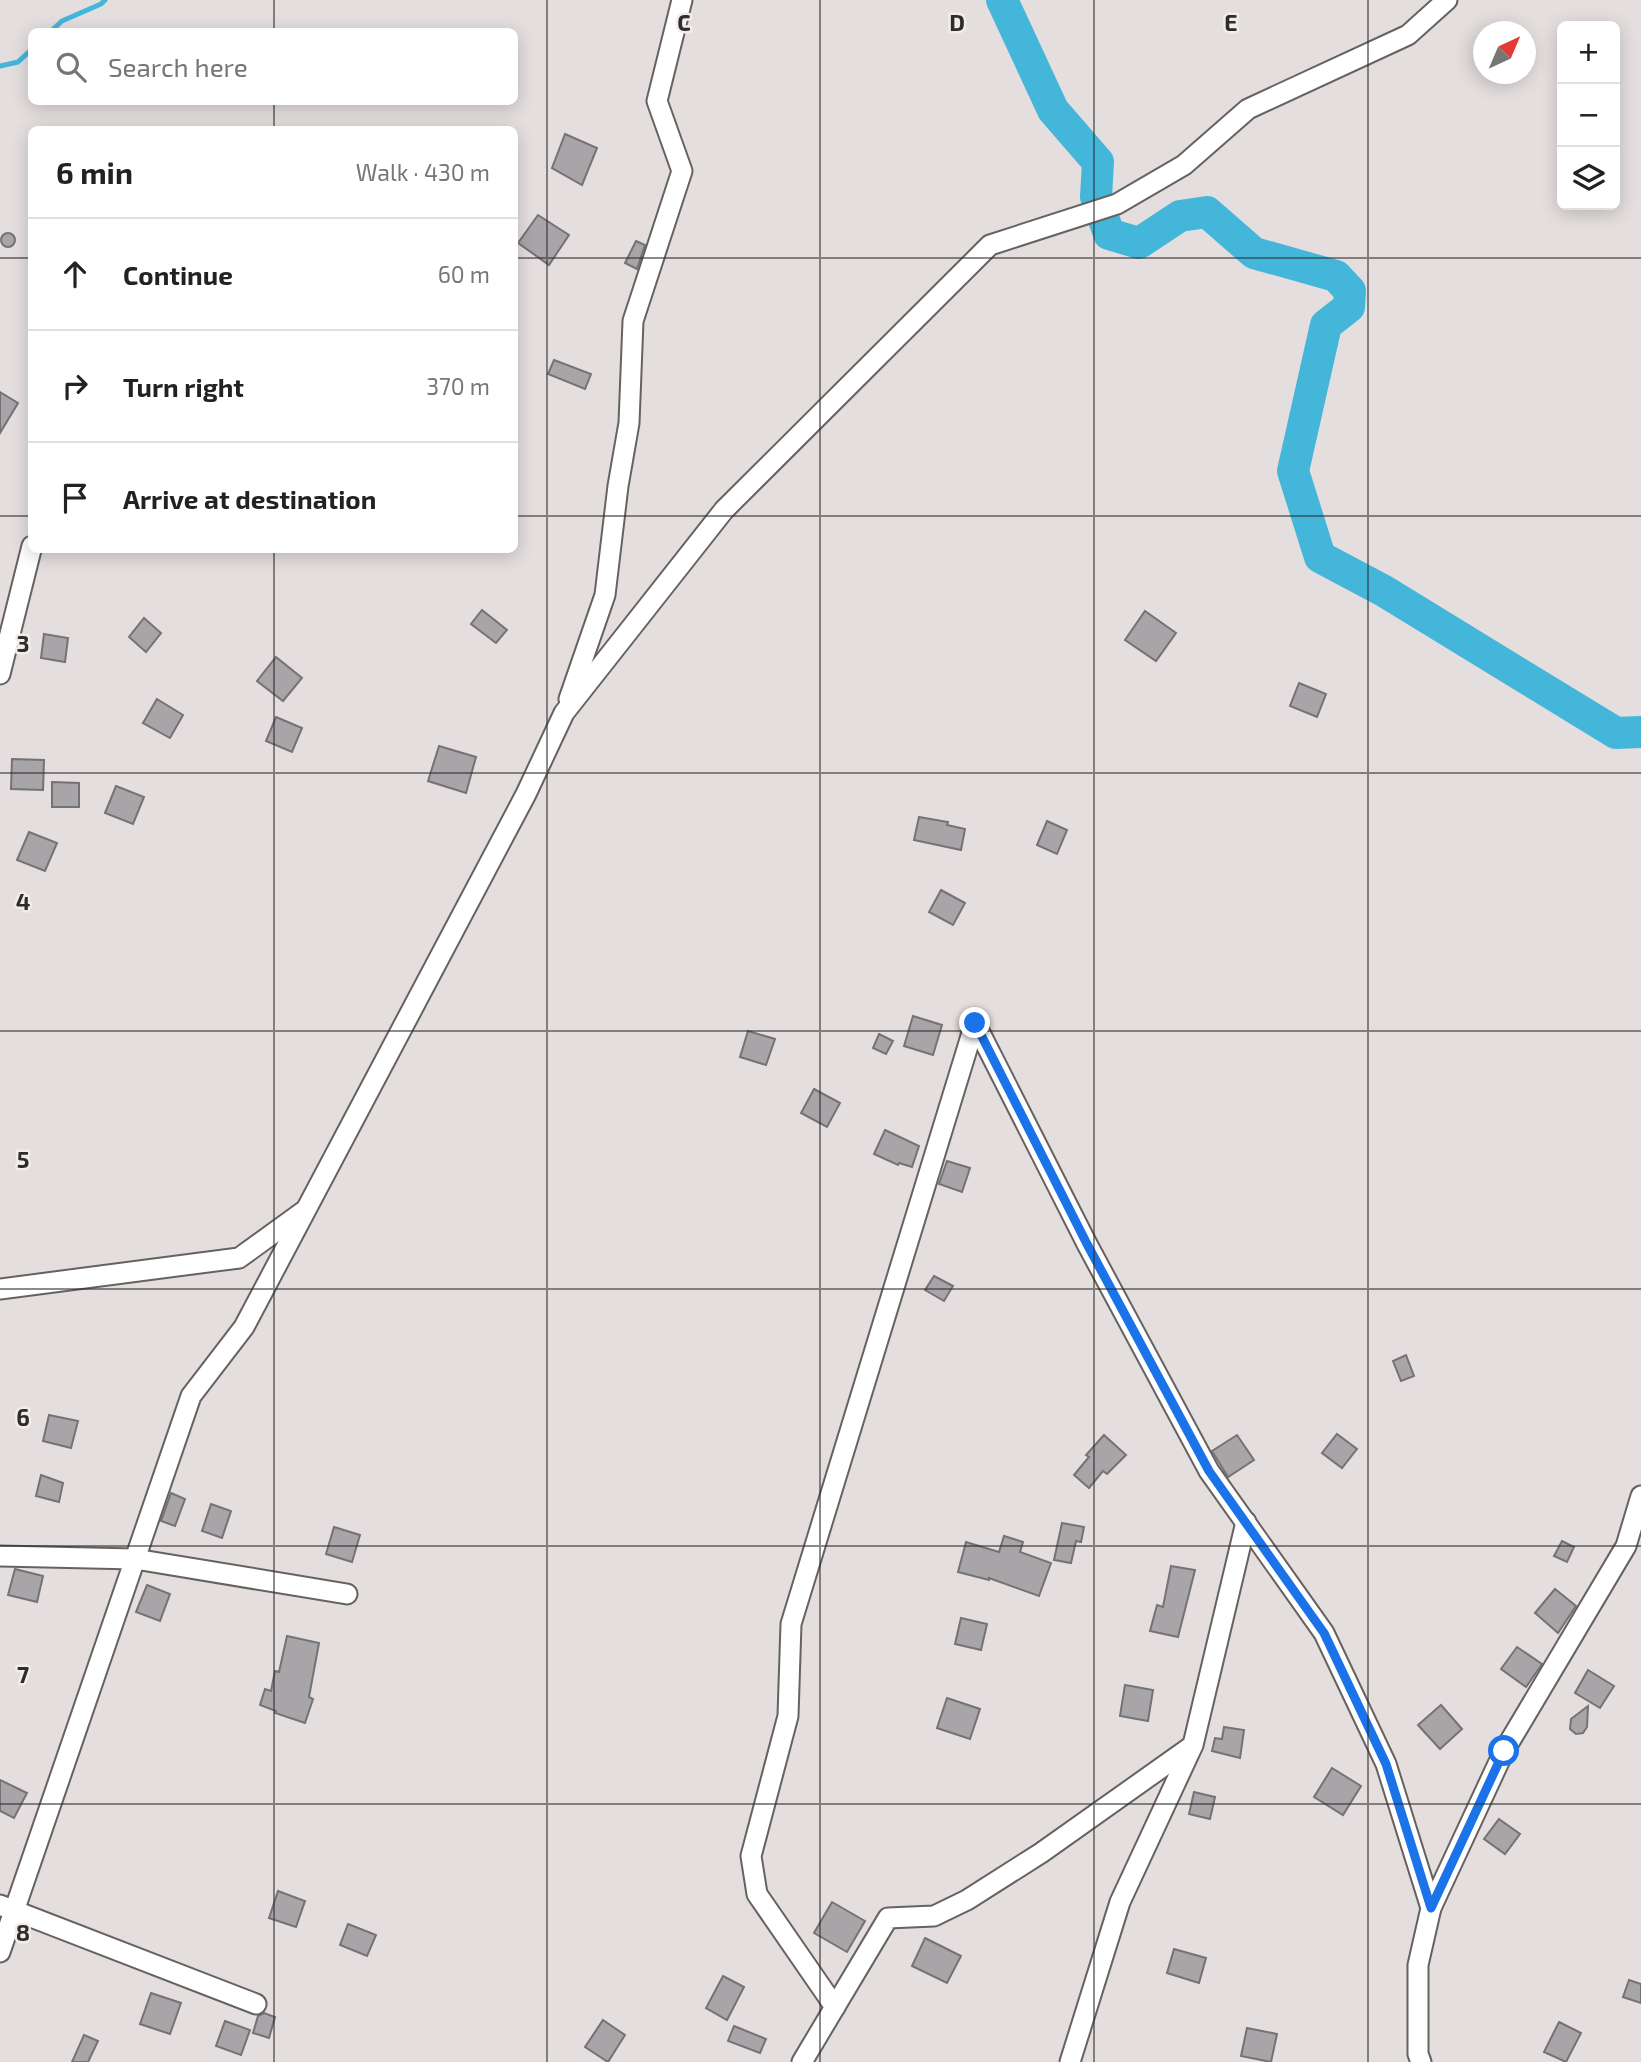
<!DOCTYPE html>
<html lang="en">
<head>
<meta charset="utf-8">
<style>
	:root { --surface:#fff; --page:#f2f2f2; --text:#222; --muted:#767676; --line:#e0e0e0 }
	body { margin:0; font-family:"Exo 2",sans-serif; background:var(--page); color:var(--text) }
	.controls { position:absolute; right:21px; top:21px; display:grid; overflow:hidden; border-radius:10px; box-shadow:0 4px 18px #0003 }
	.controls button { width:63px; height:63px; display:grid; place-items:center; padding:0; border:0; border-bottom:2px solid var(--line); background:var(--surface); color:var(--text); font:35px sans-serif }
	.compass { position:absolute; left:1473px; top:21px; width:63px; height:63px; border-radius:50%; background:var(--surface); box-shadow:0 4px 18px #0003; rotate:44deg }
	.stop { position:absolute; width:21px; height:21px; margin:-16px; border:5px solid #1a73e8; border-radius:50%; background:#fff }
	.stop.end { background:#1a73e8; border-color:#fff; box-shadow:0 2px 7px #0008 }
	.list { margin:0; padding:0; list-style:none }
	h2 { display:flex; justify-content:space-between; align-items:center; height:91px; margin:0; padding:0 28px; font-size:30px }
	h2 small { font-size:23px; font-weight:400; color:var(--muted) }
	.list li { display:grid; grid-template-columns:46px 1fr auto; gap:21px; align-items:center; box-sizing:border-box; height:112px; padding:0 28px; border-top:2px solid var(--line) }
	.list b { display:block; font-size:26px; white-space:nowrap }
	.list em { font-size:23px; font-style:normal; color:var(--muted) }
	.icon { flex:none; width:38px; height:38px; fill:none; stroke:currentColor; stroke-width:2; stroke-linecap:round; stroke-linejoin:round }
	.map { position:relative; flex:none; width:1641px; height:2062px; overflow:hidden }
	.search { position:absolute; background:var(--surface); box-shadow:0 4px 18px #0003; left:28px; top:28px; width:490px; height:77px; display:flex; align-items:center; gap:18px; box-sizing:border-box; padding:0 24px; border-radius:10px; color:var(--muted); font-size:26px }
	.panel { position:absolute; background:var(--surface); box-shadow:0 4px 18px #0003; left:28px; top:126px; width:490px; height:427px; border-radius:10px }
	.map>svg:first-child { display:block }
</style>
</head>
<body>
<div class="map">
<svg width="1641" height="2062" viewBox="0 0 1641 2062">
	<rect width="100%" height="100%" fill="#e4dfde"/>
	<g fill="none" stroke-linecap="round" stroke-linejoin="round">
		<g stroke="#43b6da" stroke-width="5">
			<polyline points="50,32 62,21 101,4 105,0"/>
			<polyline points="0,66 18,62 32,49"/>
		</g>
		<polyline stroke="#43b6da" stroke-width="32" points="1002,0 1053,110 1098,162 1096,197 1109,234 1139,243 1180,216 1207,212 1254,253 1336,276 1350,291 1349,307 1326,325 1293,471 1320,557 1384,591 1616,733 1641,732"/>
	</g>
	<g fill="#a7a5a8" stroke="#757275" stroke-width="2">
		<polygon points="565,134 597,148 582,185 552,168"/>
		<polygon points="538,215 569,235 549,265 518,243"/>
		<circle cx="8" cy="240" r="7"/>
		<polygon points="636,241 645,245 637,269 625,263"/>
		<polygon points="554,360 591,374 585,389 548,374"/>
		<polygon points="0,392 18,403 0,433"/>
		<polygon points="482,610 507,630 496,643 471,624"/>
		<polygon points="1145,611 1176,633 1156,661 1125,640"/>
		<polygon points="144,618 161,633 146,652 129,637"/>
		<polygon points="44,634 68,638 65,662 41,658"/>
		<polygon points="276,657 302,678 283,701 257,681"/>
		<polygon points="1299,683 1326,694 1317,717 1290,706"/>
		<polygon points="157,699 183,715 170,738 143,723"/>
		<polygon points="276,717 302,728 292,752 266,741"/>
		<polygon points="439,746 476,757 466,793 428,781"/>
		<polygon points="12,759 44,760 43,790 11,789"/>
		<polygon points="52,782 79,783 79,807 52,807"/>
		<polygon points="116,786 144,797 133,824 105,813"/>
		<polygon points="919,817 948,822 947,825 965,829 961,850 914,840"/>
		<polygon points="1047,821 1067,830 1057,854 1037,845"/>
		<polygon points="29,832 57,843 45,871 17,860"/>
		<polygon points="941,890 965,903 953,925 929,912"/>
		<polygon points="913,1016 942,1025 933,1055 904,1046"/>
		<polygon points="748,1031 775,1039 766,1065 740,1057"/>
		<polygon points="879,1034 893,1041 886,1054 873,1048"/>
		<polygon points="814,1089 840,1103 827,1127 801,1113"/>
		<polygon points="885,1130 919,1146 912,1167 899,1163 898,1165 874,1154"/>
		<polygon points="947,1161 970,1168 962,1192 939,1184"/>
		<polygon points="934,1276 953,1286 944,1301 925,1290"/>
		<polygon points="1406,1355 1414,1376 1401,1381 1393,1361"/>
		<polygon points="49,1415 78,1421 71,1448 43,1441"/>
		<polygon points="1337,1434 1357,1449 1342,1468 1322,1453"/>
		<polygon points="1104,1435 1126,1455 1107,1474 1103,1471 1089,1488 1074,1475 1089,1457 1086,1455"/>
		<polygon points="1237,1435 1254,1460 1228,1477 1212,1451"/>
		<polygon points="41,1475 63,1483 59,1502 36,1496"/>
		<polygon points="171,1493 185,1499 175,1526 161,1521"/>
		<polygon points="211,1504 231,1511 222,1538 202,1531"/>
		<polygon points="1062,1523 1084,1527 1081,1542 1076,1541 1071,1563 1054,1560"/>
		<polygon points="334,1527 360,1535 352,1562 326,1554"/>
		<polygon points="1004,1536 1023,1542 1020,1552 1051,1563 1039,1596 989,1578 989,1580 958,1572 966,1542 999,1552"/>
		<polygon points="1562,1541 1574,1547 1567,1562 1554,1556"/>
		<polygon points="1171,1566 1195,1570 1178,1637 1150,1631 1157,1605 1163,1607"/>
		<polygon points="15,1569 43,1576 37,1602 8,1595"/>
		<polygon points="147,1585 170,1594 160,1621 136,1612"/>
		<polygon points="1555,1589 1576,1606 1558,1633 1535,1613"/>
		<polygon points="961,1618 987,1624 981,1650 955,1644"/>
		<polygon points="287,1636 319,1643 309,1697 313,1699 305,1723 275,1713 276,1711 260,1705 265,1689 271,1691 275,1671 279,1672"/>
		<polygon points="1517,1647 1542,1664 1526,1687 1501,1669"/>
		<polygon points="1588,1670 1614,1686 1600,1708 1575,1693"/>
		<polygon points="1125,1685 1153,1690 1148,1721 1120,1716"/>
		<polygon points="947,1698 980,1709 970,1739 937,1728"/>
		<polygon points="1441,1705 1462,1729 1440,1749 1418,1725"/>
		<polygon points="1588,1706 1587,1727 1583,1733 1576,1734 1570,1729 1571,1719"/>
		<polygon points="1224,1727 1244,1730 1240,1758 1212,1751 1215,1738 1222,1739"/>
		<polygon points="1332,1768 1361,1786 1343,1815 1314,1797"/>
		<polygon points="0,1780 27,1793 14,1818 0,1811"/>
		<polygon points="1194,1792 1215,1797 1210,1819 1189,1814"/>
		<polygon points="1499,1819 1520,1834 1505,1854 1484,1839"/>
		<polygon points="278,1891 305,1901 296,1927 269,1918"/>
		<polygon points="832,1902 865,1921 847,1952 814,1933"/>
		<polygon points="348,1924 376,1935 367,1956 340,1945"/>
		<polygon points="925,1938 961,1956 947,1983 912,1966"/>
		<polygon points="1174,1949 1206,1958 1199,1983 1167,1973"/>
		<polygon points="723,1976 744,1987 727,2020 706,2008"/>
		<polygon points="1629,1980 1641,1984 1641,2003 1623,1997"/>
		<polygon points="151,1993 181,2003 170,2034 140,2024"/>
		<polygon points="264,2013 275,2017 269,2038 253,2033 258,2016"/>
		<polygon points="603,2020 625,2035 608,2062 585,2047"/>
		<polygon points="225,2021 250,2030 241,2055 216,2046"/>
		<polygon points="1559,2022 1581,2033 1566,2062 1544,2052"/>
		<polygon points="734,2026 766,2039 760,2053 728,2041"/>
		<polygon points="1247,2028 1277,2034 1271,2062 1241,2056"/>
		<polygon points="84,2035 98,2041 88,2062 72,2062"/>
	</g>
	<g fill="none" stroke-linecap="round" stroke-linejoin="round">
		<g stroke="#666260" stroke-width="23">
			<g id="street">
				<polyline points="0,674 32,546"/>
				<polyline points="569,699 605,595 618,486 629,423 633,321 682,171 657,101 682,0"/>
				<polyline points="975,1023 1087,1244 1209,1471 1324,1633 1386,1764 1431,1908 1418,1965 1418,2054 1421,2062"/>
				<polyline points="0,1289 239,1258 304,1211"/>
				<polyline points="0,1556 135,1559 347,1594"/>
				<polyline points="0,1905 256,2004"/>
				<polyline points="1431,1908 1504,1751 1626,1546 1641,1496"/>
				<polyline points="0,1952 191,1396 244,1327 526,794 564,713 724,510 990,245 1117,204 1184,165 1248,109 1408,35 1447,0"/>
				<polyline points="835,2007 757,1894 751,1856 788,1716 791,1624 975,1023"/>
				<polyline points="802,2062 888,1918 934,1916 967,1900 1041,1853 1192,1746"/>
				<polyline points="1070,2062 1120,1902 1193,1745 1246,1522"/>
			</g>
		</g>
		<use href="#street" stroke="#fff" stroke-width="19"/>
	</g>
	<g fill="none" stroke-linecap="round" stroke-linejoin="round">
		<polyline stroke="#1a73e8" stroke-width="9" points="975,1023 1087,1244 1209,1471 1324,1633 1386,1764 1431,1908 1504,1751"/>
	</g>
	<path fill="none" stroke="#2e2c2c" stroke-width="2" stroke-opacity="0.55" d="M 274,0 L 274,32M 547,0 L 547,2062M 820,0 L 820,2062M 1094,0 L 1094,2062M 1368,0 L 1368,2062M 274,102 L 274,130M 0,258 L 32,258M 514,258 L 1641,258M 0,516 L 32,516M 514,516 L 1641,516M 274,550 L 274,2062M 0,773 L 1641,773M 0,1031 L 1641,1031M 0,1289 L 1641,1289M 0,1546 L 1641,1546M 0,1804 L 1641,1804"/>
	<g font-size="23" text-anchor="middle" font-weight="bold" fill="#2e2c2c" stroke="#f1edeb" stroke-width="5" stroke-linejoin="round" paint-order="stroke">
		<text x="684" y="31">C</text>
		<text x="957" y="31">D</text>
		<text x="1231" y="31">E</text>
		<text x="23" y="652">3</text>
		<text x="23" y="910">4</text>
		<text x="23" y="1168">5</text>
		<text x="23" y="1426">6</text>
		<text x="23" y="1683">7</text>
		<text x="23" y="1941">8</text>
	</g>
</svg>
<div class="controls">
<button>+</button>
<button>−</button>
<button><svg class="icon" aria-label="layers" viewBox="0 0 24 24"><path d="M12 4l9 5-9 5-9-5zM3 14l9 5 9-5"/></svg></button>
</div>
<svg class="compass" viewBox="-18 -18 36 36"><path d="M0-13l5 13h-10z" fill="#e53935"/><path d="M0 13l5-13h-10z" fill="#767676"/></svg>
<div class="stop" style="left:1504px;top:1751px"></div>
<div class="stop end" style="left:975px;top:1023px"></div>
<div class="search"><svg class="icon" aria-label="search" viewBox="0 0 24 24"><circle cx="10" cy="10" r="6"/><path d="M15 15l6 6"/></svg>Search here</div>
<section class="panel">
<h2>6 min<small>Walk · 430 m</small></h2>
<ul class="list">
<li><svg class="icon" aria-label="ahead" viewBox="0 0 24 24"><path d="M12 20V5M6 11l6-6 6 6"/></svg><div><b>Continue</b></div><em>60 m</em></li>
<li><svg class="icon" aria-label="right" viewBox="0 0 24 24"><path d="M7 20v-9h11M14 6l5 5-5 5"/></svg><div><b>Turn right</b></div><em>370 m</em></li>
<li><svg class="icon" aria-label="arrive" viewBox="0 0 24 24"><path d="M6 21V4h12l-3 4 3 4H6"/></svg><div><b>Arrive at destination</b></div></li>
</ul>
</section>
</div>
</body>
</html>
